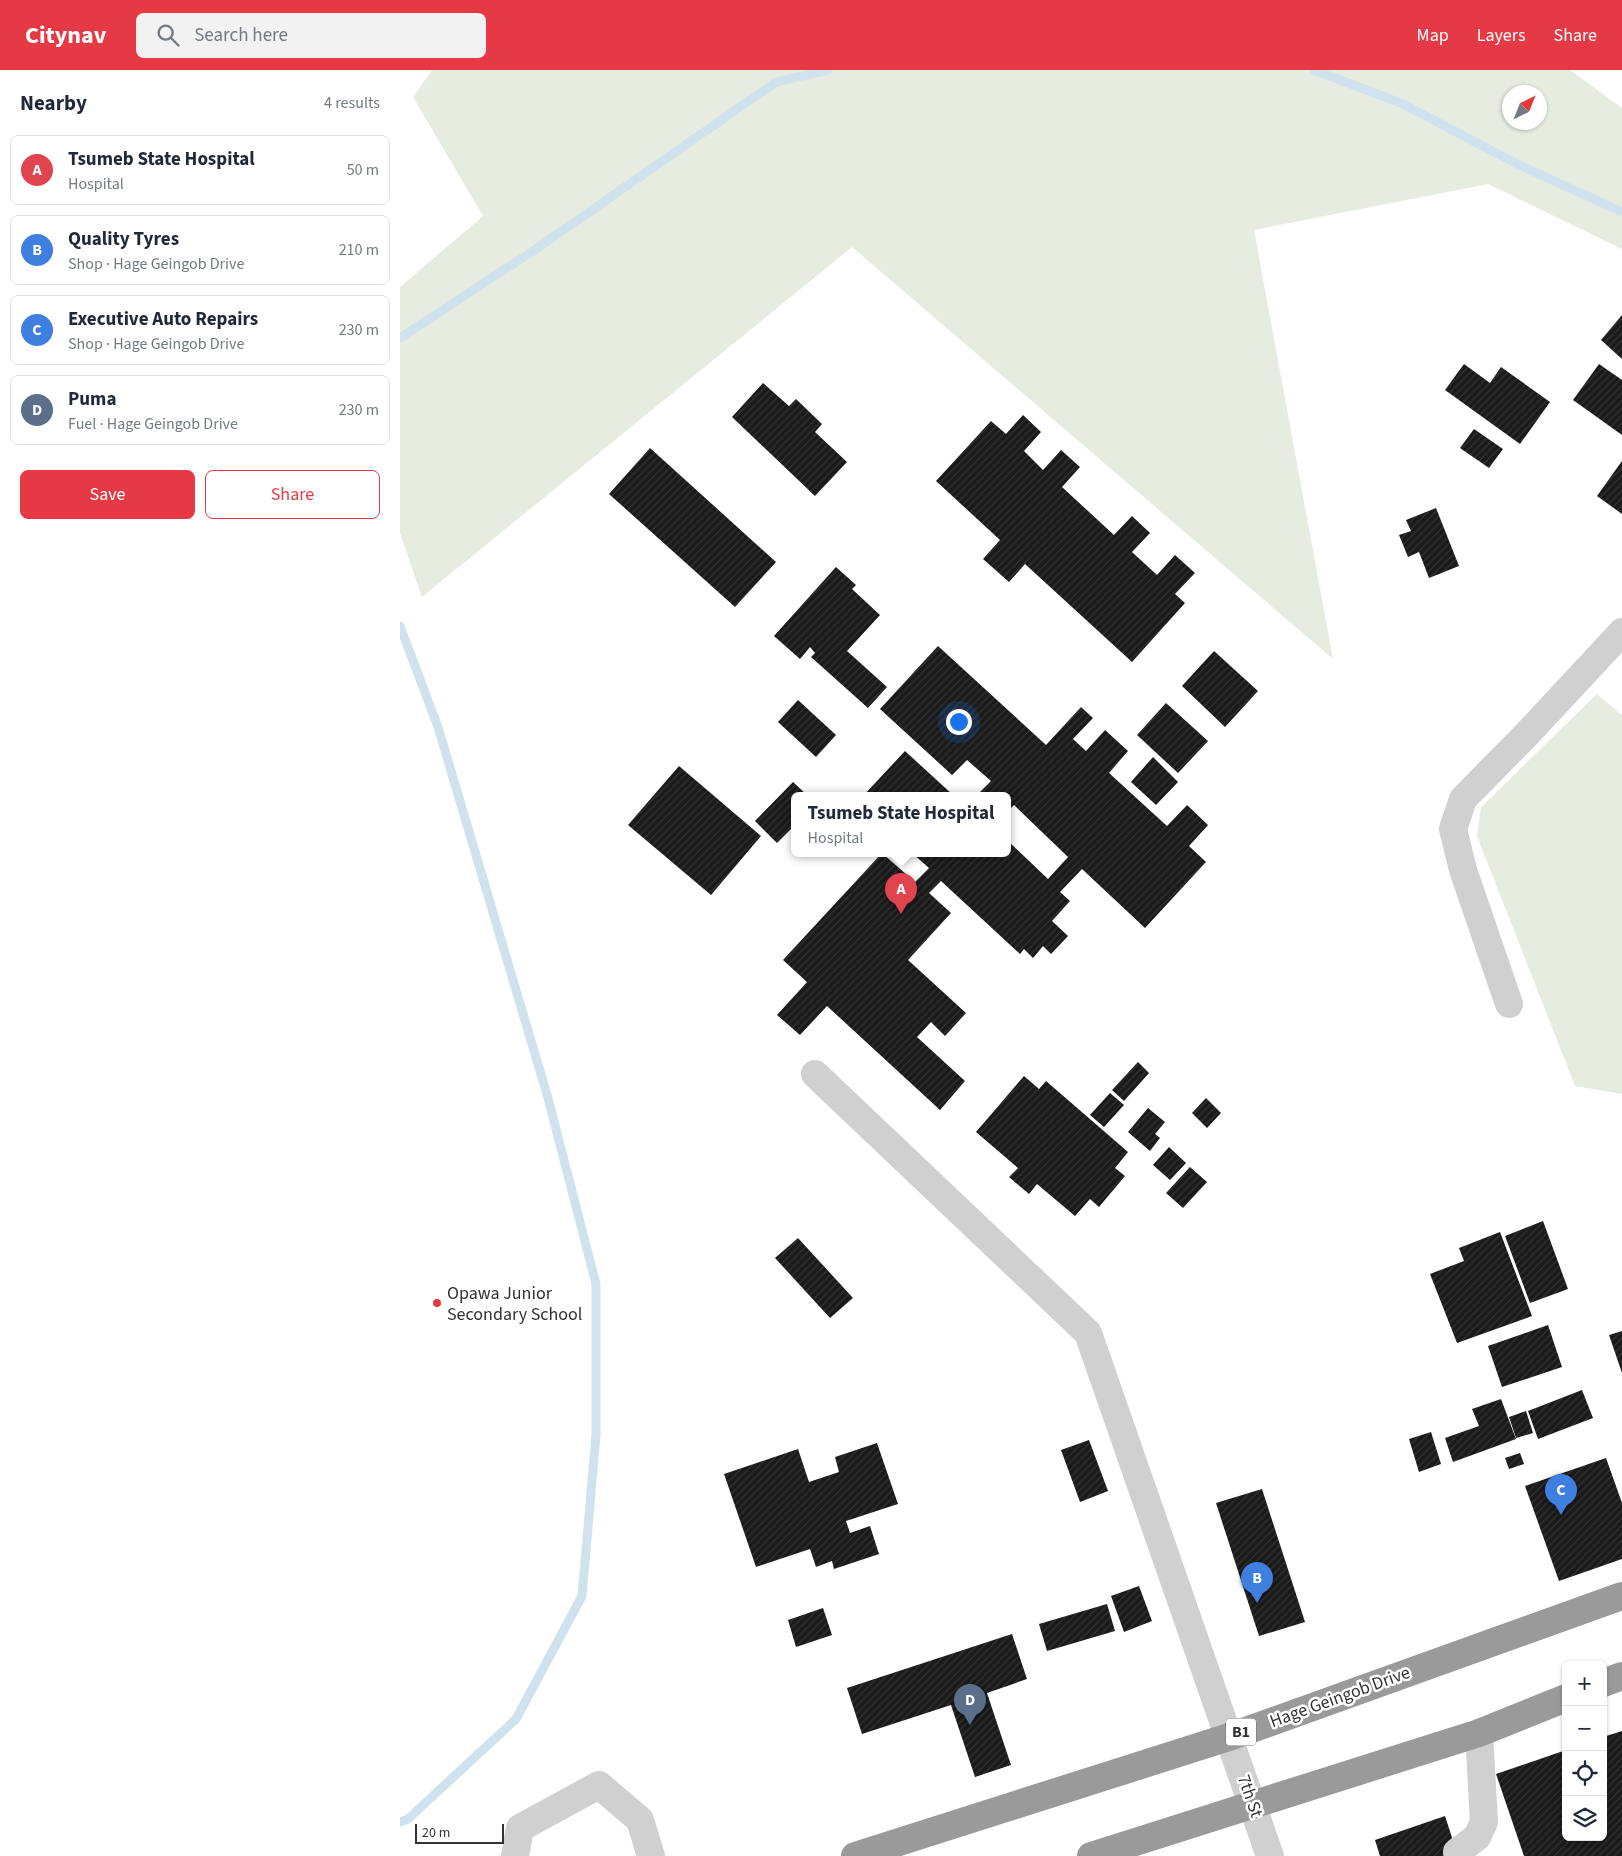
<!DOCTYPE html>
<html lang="en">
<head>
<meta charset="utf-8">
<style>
	:root { --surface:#fff; --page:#f2f2f3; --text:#1f2937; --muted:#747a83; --line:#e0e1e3; --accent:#e63946 }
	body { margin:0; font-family:"Source Sans 3",sans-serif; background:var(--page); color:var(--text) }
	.controls { position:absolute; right:15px; bottom:15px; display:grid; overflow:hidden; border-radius:8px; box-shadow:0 1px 4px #0004 }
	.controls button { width:45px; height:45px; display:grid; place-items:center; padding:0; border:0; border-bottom:1px solid var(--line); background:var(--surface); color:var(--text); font:25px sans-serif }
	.compass { position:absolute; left:1102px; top:15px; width:45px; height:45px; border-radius:50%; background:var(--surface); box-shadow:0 1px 4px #0004; rotate:43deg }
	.scale { position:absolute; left:15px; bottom:12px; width:89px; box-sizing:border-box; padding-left:5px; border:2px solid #333; border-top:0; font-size:14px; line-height:18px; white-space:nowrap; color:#333; -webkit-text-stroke:4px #fff; paint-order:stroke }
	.you { position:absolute; left:558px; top:651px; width:18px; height:18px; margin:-12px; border:4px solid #fff; border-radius:50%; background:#1a73e8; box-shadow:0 0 0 8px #1a73e833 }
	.badge { display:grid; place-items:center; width:32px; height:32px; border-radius:50%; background:var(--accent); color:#fff; font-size:16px; font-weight:700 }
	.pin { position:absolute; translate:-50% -41px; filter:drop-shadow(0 1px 2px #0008) }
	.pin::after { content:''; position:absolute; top:26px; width:18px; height:15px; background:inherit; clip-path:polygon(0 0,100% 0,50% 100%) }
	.popup { position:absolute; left:391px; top:722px; width:220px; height:65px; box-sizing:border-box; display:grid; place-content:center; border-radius:8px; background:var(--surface); filter:drop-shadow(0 1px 4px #0005); font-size:16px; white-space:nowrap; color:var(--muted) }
	.popup b { font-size:19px; color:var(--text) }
	.popup::after { content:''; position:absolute; left:50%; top:100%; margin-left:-10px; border:10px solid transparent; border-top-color:var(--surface) }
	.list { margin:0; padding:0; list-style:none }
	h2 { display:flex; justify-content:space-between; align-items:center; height:65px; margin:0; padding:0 20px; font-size:21px }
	h2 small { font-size:16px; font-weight:400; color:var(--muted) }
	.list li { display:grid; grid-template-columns:32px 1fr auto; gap:15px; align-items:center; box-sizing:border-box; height:70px; margin:0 10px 10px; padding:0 10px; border:1px solid var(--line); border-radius:8px }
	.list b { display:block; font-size:19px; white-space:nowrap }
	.list p { margin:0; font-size:16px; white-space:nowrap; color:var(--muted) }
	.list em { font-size:16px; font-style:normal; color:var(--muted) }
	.actions { display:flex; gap:10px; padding:15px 20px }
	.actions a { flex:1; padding:11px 0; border:1px solid var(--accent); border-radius:8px; text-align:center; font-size:18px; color:var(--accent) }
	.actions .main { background:var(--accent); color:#fff }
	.icon { flex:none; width:28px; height:28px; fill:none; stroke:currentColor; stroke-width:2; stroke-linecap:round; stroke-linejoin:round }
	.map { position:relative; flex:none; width:1222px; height:1786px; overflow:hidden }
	header { display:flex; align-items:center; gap:30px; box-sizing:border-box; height:70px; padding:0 25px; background:var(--accent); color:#fff }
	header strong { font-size:24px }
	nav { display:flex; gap:28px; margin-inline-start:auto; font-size:18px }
	.search { width:350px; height:45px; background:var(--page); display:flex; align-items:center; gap:12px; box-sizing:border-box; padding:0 18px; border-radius:8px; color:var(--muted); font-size:19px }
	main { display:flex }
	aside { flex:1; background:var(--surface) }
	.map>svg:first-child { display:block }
</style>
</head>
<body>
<header>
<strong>Citynav</strong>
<div class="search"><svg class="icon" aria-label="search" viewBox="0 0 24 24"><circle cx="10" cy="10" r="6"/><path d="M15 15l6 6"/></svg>Search here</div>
<nav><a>Map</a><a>Layers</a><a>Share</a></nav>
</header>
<main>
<aside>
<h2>Nearby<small>4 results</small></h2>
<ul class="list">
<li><span class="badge" style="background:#e0444e">A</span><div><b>Tsumeb State Hospital</b><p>Hospital</p></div><em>50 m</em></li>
<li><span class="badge" style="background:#3f7fe0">B</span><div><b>Quality Tyres</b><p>Shop · Hage Geingob Drive</p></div><em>210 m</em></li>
<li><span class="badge" style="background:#3f7fe0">C</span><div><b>Executive Auto Repairs</b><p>Shop · Hage Geingob Drive</p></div><em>230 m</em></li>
<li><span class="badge" style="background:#5c6f8a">D</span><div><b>Puma</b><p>Fuel · Hage Geingob Drive</p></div><em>230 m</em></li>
</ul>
<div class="actions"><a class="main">Save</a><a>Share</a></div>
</aside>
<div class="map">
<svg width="1222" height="1786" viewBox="0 0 1222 1786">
	<defs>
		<pattern id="building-hatch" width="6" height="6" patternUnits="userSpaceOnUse" patternTransform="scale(1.25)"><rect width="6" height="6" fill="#1a1a1a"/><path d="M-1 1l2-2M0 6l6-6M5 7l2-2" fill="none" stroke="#333"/></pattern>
	</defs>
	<rect width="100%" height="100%" fill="#fff"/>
	<g fill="#e6ecdf" fill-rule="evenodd">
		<path d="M 32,0 L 1170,0 L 1222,38 L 1222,179 L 1088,114 L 854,160 L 933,589 L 452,177 L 22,527 L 0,463 L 0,217 L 83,146 L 13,27 ZM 1110,22 L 1140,22 L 1140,52 L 1110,52 Z"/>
		<polygon points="1197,624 1222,645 1222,1024 1175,1016 1077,766 1081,737"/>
	</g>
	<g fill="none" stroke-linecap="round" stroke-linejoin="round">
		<g stroke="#cfe2ee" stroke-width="9">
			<polyline points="914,0 1003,34 1117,94 1222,142"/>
			<polyline points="0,268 139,177 376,12 428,0"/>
			<polyline points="0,556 38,657 148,1028 196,1214 196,1365 182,1526 116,1649 8,1749 0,1752"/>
		</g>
	</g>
	<g fill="url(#building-hatch)">
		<polygon points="1222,245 1222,289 1201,270"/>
		<polygon points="1064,294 1090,313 1101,297 1150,332 1120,374 1045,320"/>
		<polygon points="1199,294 1222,310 1222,365 1173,330"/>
		<polygon points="363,313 389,336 396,329 422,354 415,362 447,392 415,426 332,347"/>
		<polygon points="623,345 641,362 624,381 643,400 661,380 680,397 662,417 714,465 732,446 750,463 732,482 757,505 775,485 795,503 775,524 785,533 732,592 625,494 609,512 583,489 600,470 536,411 591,351 606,364"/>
		<polygon points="1074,359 1103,379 1089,398 1060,378"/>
		<polygon points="250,378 376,492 335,537 209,424"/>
		<polygon points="1222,391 1222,444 1197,426"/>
		<polygon points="1036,438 1059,496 1029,508 1019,482 1008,487 999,465 1011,461 1006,450"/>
		<polygon points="436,497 456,515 452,519 480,545 447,581 487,617 468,638 411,587 415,583 410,577 400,589 374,566"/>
		<polygon points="538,576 646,675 681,637 693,648 673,669 686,681 705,660 728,681 709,703 767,756 787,735 808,755 789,776 806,792 745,858 682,799 660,822 670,831 652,851 668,866 651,884 643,876 633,888 624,879 620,884 541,811 529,823 551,843 508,890 566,943 545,966 531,952 517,967 565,1011 540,1040 427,936 400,965 377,945 407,912 383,890 482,783 515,812 529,798 512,783 607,783 607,770 648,809 668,787 614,735 607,742 607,725 577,725 591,711 567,690 552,705 480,639"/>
		<polygon points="814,581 858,621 825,657 782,616"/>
		<polygon points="398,630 436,665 416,687 378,652"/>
		<polygon points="766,633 808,671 778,703 737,665"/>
		<polygon points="505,681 553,725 464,725"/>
		<polygon points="753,687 778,712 756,735 731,712"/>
		<polygon points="279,696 361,766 311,825 228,755"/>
		<polygon points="393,712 407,725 395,725 395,755 377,773 355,751"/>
		<polygon points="738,992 749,1003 724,1031 712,1020"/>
		<polygon points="624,1006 639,1019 646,1011 728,1082 715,1098 725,1106 699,1137 690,1129 675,1146 637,1114 629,1124 609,1107 618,1098 576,1062"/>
		<polygon points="710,1023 724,1035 704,1057 690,1045"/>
		<polygon points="806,1028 821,1043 807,1058 792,1043"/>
		<polygon points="748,1038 765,1052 755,1064 760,1068 750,1081 728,1062"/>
		<polygon points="769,1077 786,1093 770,1110 753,1095"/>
		<polygon points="790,1097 807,1112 783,1138 766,1123"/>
		<polygon points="1143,1151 1168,1219 1130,1233 1105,1166"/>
		<polygon points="1100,1162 1132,1246 1057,1273 1030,1204 1064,1191 1059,1178"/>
		<polygon points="398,1168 453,1228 430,1248 375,1188"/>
		<polygon points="1148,1255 1162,1297 1102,1317 1088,1276"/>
		<polygon points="1222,1261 1222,1303 1209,1265"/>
		<polygon points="1182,1320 1193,1348 1138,1369 1128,1341"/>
		<polygon points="1101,1329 1116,1369 1053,1392 1045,1368 1079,1356 1072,1339"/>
		<polygon points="1126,1341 1133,1363 1116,1368 1109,1347"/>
		<polygon points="1031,1362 1041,1394 1019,1402 1009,1369"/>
		<polygon points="689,1370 708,1421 680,1432 661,1380"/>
		<polygon points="477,1373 498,1434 446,1451 450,1463 470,1456 479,1484 434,1499 432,1491 416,1497 410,1479 356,1497 324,1404 398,1379 409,1412 439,1402 435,1387"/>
		<polygon points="1120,1383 1124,1394 1109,1399 1105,1388"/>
		<polygon points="1206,1388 1222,1433 1222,1489 1159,1511 1125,1416"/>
		<polygon points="862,1419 905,1552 859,1566 816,1433"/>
		<polygon points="739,1516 752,1551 724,1562 711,1526"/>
		<polygon points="707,1534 715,1561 647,1581 639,1554"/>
		<polygon points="423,1538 432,1565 396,1577 388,1550"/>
		<polygon points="612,1564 627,1609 587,1623 611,1695 575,1707 551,1635 462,1664 447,1618"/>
		<polygon points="1222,1661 1222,1786 1124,1786 1096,1704 1166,1680 1166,1767 1203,1767 1203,1667"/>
		<polygon points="1045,1746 1058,1786 980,1786 975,1770"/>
	</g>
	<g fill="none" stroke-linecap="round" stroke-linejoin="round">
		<g stroke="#d0d0d0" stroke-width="28">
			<polyline points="1109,934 1063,800 1053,759 1063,729 1127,664 1222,562"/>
			<polyline points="415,1004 688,1263 870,1786"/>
			<polyline points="1057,1782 1077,1767 1084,1752 1079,1663"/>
			<polyline points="115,1786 120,1758 199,1715 240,1750 251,1786"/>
		</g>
		<g stroke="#9a9a9a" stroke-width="28">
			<polyline points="1203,1613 1222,1606"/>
			<polyline points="455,1786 829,1667 1222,1526"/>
			<polyline points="691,1786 1079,1663 1166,1628"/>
		</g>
	</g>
	<circle fill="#e63946" stroke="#fff" stroke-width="2" cx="37" cy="1233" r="5"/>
	<g text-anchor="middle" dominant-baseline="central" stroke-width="5" stroke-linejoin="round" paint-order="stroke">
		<rect fill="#fff" stroke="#707070" stroke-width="1" x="826" y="1648.5" width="30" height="27" rx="4"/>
		<g font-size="16" font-weight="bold" fill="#333">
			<text x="841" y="1662">B1</text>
		</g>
		<g font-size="18" fill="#333" stroke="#fff" text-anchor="start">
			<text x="47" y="1223">Opawa Junior<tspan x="47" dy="21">Secondary School</tspan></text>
		</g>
		<g font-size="18" fill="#333" stroke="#fff">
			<text transform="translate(940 1627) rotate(-20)">Hage Geingob Drive</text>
			<text transform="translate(850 1726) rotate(71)">7th St</text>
		</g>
	</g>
</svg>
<div class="controls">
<button>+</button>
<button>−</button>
<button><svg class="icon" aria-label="locate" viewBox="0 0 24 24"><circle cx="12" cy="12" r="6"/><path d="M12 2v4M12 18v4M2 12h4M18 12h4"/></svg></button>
<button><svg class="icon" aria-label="layers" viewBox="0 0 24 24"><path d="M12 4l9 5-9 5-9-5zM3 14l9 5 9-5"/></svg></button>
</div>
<svg class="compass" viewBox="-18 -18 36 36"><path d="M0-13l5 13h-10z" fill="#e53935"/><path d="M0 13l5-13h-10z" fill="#747a83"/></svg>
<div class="scale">20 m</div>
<div class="you"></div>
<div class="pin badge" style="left:501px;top:844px;background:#e0444e">A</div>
<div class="popup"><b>Tsumeb State Hospital</b>Hospital</div>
<div class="pin badge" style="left:857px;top:1533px;background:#3f7fe0">B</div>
<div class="pin badge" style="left:1161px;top:1445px;background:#3f7fe0">C</div>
<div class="pin badge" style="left:570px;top:1655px;background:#5c6f8a">D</div>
</div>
</main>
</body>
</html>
